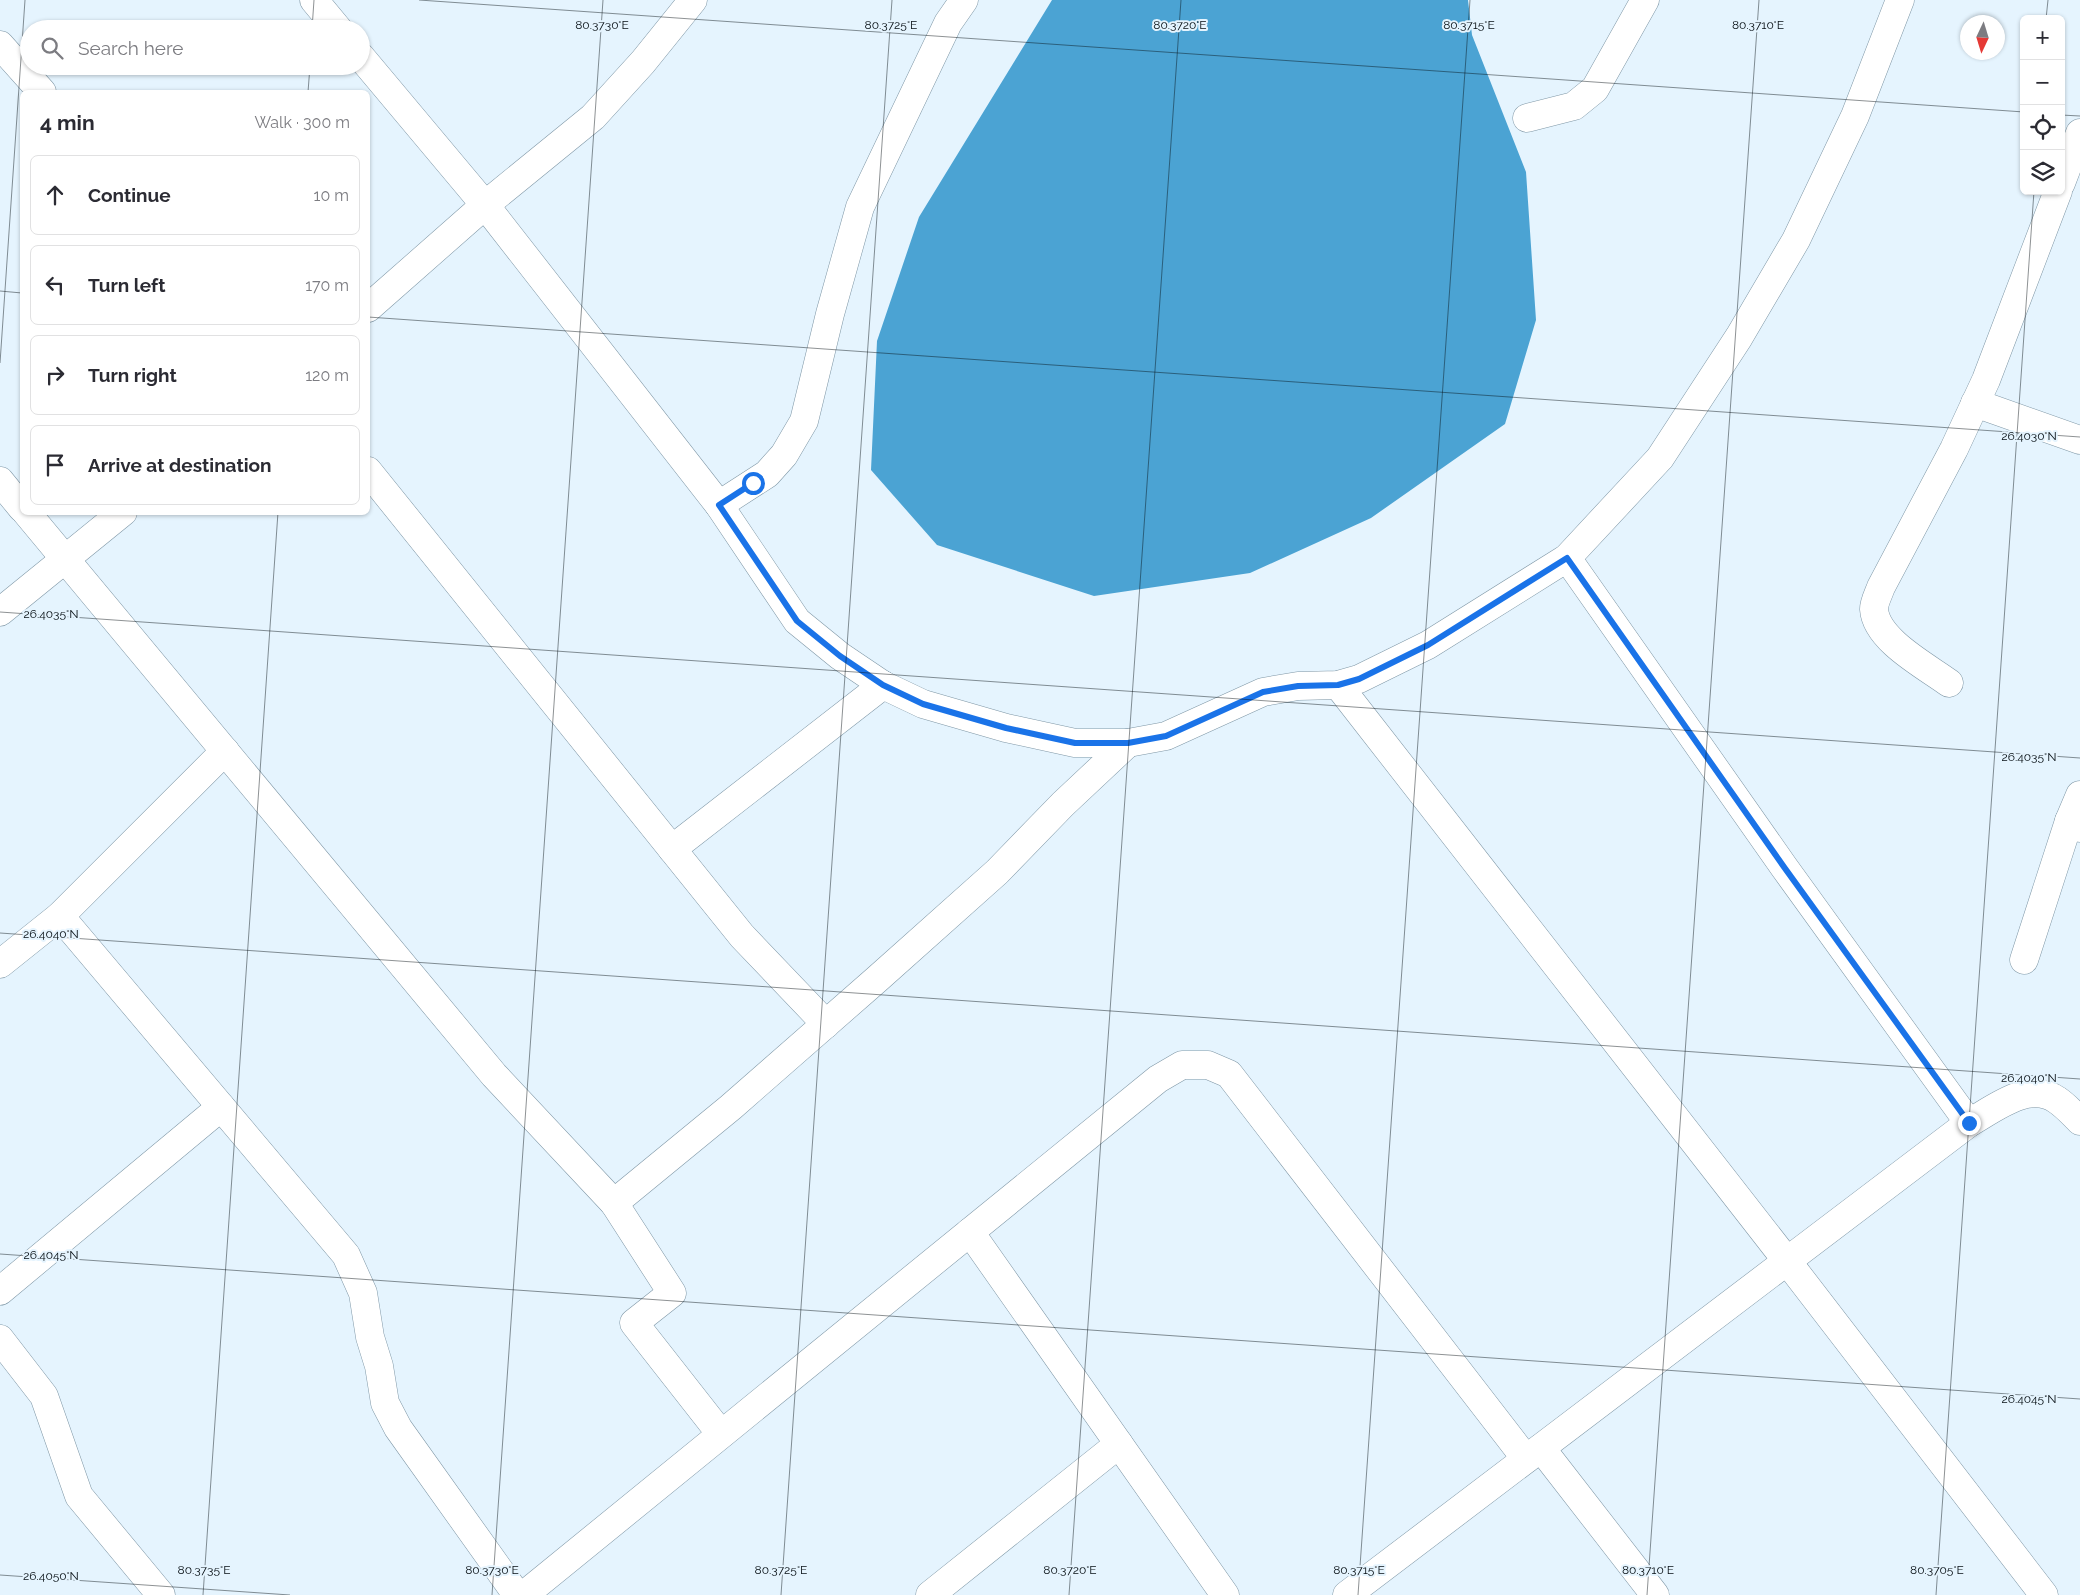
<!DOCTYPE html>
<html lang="en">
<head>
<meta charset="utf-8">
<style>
	:root { --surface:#fff; --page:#f2f2f3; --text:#2b2b33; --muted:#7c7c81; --line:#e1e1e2 }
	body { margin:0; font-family:Raleway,sans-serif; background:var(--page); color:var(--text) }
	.controls { position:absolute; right:15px; top:15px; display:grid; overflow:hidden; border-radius:8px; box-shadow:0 1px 4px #0004 }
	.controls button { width:45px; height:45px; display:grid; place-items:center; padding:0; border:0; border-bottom:1px solid var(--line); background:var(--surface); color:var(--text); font:25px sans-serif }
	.compass { position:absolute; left:1960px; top:15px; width:45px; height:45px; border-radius:50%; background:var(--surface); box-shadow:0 1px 4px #0004; rotate:184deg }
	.stop { position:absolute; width:15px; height:15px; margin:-11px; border:4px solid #1a73e8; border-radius:50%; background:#fff }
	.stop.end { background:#1a73e8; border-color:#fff; box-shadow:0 1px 5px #0008 }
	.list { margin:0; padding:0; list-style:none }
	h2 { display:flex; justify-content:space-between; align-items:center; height:65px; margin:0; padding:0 20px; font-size:21px }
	h2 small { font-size:16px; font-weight:400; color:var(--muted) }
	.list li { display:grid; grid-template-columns:32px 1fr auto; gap:15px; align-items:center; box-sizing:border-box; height:80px; margin:0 10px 10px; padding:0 10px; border:1px solid var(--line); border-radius:8px }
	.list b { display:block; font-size:19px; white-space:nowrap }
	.list em { font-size:16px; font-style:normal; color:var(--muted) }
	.icon { flex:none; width:28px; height:28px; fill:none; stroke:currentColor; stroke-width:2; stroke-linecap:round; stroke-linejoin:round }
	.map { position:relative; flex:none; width:2080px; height:1595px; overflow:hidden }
	.search { position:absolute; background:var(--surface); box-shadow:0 1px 4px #0004; left:20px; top:20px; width:350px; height:55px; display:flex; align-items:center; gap:12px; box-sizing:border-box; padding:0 18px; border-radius:28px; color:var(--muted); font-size:19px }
	.panel { position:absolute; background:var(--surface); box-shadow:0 1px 4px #0004; left:20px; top:90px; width:350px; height:425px; border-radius:8px }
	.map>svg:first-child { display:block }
</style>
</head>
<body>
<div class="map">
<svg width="2080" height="1595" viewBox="0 0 2080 1595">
	<rect width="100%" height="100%" fill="#e5f4fe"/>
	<polygon fill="#4ba3d3" points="1052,0 1468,0 1472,35 1526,172 1536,320 1505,424 1371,518 1250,573 1094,596 937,545 871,470 877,341 919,217"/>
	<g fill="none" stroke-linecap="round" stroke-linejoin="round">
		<g stroke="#7f97a6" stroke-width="29">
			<g id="minor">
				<polyline points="314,0 338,29"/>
				<polyline points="0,45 42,92"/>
				<polyline points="361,57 485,205 719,505 797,621 840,656 883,685 923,704 1006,728 1075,743 1128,743 1166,736 1263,692 1298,686 1338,685 1359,679 1428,645 1567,558 1660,458 1739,337 1796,240 1855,116 1900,0"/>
				<polyline points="1527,118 1574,106 1595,89 1645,0"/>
				<polyline points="2061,183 2080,133"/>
				<polyline points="368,308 485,205 593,117 643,62 693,0"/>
				<polyline points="1975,403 2080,440"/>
				<polyline points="368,471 742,936 826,1024"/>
				<polyline points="0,481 22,508"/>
				<polyline points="719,505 767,474 784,455 804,421 830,314 860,207 948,23 964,0"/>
				<polyline points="26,512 494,1075 614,1203 672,1293 634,1323 721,1434"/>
				<polyline points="1567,558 1784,867 1969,1123"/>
				<polyline points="0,612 123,512"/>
				<path d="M 1949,683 C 1926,666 1876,640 1874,609 C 1874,602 1879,593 1881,587 L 1954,449 L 1986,380 L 2058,191"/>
				<polyline points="1338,685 1787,1261 2044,1595"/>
				<polyline points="2080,795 2069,821 2080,828"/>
				<polyline points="672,849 883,685"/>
				<polyline points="60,916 346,1255 363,1293 370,1337 379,1366 385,1403 398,1428 517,1595"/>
				<polyline points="2024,960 2069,821"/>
				<polyline points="0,964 60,916 225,751"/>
				<polyline points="614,1203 731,1107 876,980 997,872 1063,804 1128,743"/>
				<polyline points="970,1232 1225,1595"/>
				<polyline points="0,1291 221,1107"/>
				<polyline points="0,1339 44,1396 79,1496 161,1595"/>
				<polyline points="1541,1448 1655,1595"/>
				<polyline points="524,1595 1158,1079 1182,1065 1208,1065 1229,1074 1526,1459"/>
				<polyline points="930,1595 1119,1444"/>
				<path d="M 1347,1595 L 1969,1123 C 1994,1109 2029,1080 2057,1100 C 2066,1106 2073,1114 2080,1121"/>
			</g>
		</g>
		<use href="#minor" stroke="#fff" stroke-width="28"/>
	</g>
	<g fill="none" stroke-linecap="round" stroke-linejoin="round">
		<polyline stroke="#1a73e8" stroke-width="6" points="753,483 719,505 797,621 840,656 883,685 923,704 1006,728 1075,743 1128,743 1166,736 1263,692 1298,686 1338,685 1359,679 1428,645 1567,558 1784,867 1969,1123"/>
	</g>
	<path fill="none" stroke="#050d12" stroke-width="1" stroke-opacity="0.45" d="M 419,0 L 2024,112M 2046,19 L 2048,0M 312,29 L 314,0M 308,92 L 310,66M 2061,115 L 2080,116M 0,291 L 22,293M 368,317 L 2080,437M 0,363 L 25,0M 0,612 L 2080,758M 0,933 L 2080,1079M 0,1254 L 2080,1399M 0,1575 L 290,1595M 203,1595 L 278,512M 492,1595 L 603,0M 781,1595 L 892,0M 1069,1595 L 1181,0M 1358,1595 L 1470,0M 1647,1595 L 1759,0M 1936,1595 L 2034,191"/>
	<g font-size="12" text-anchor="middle" fill="#050d12" stroke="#e5f4fe" stroke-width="4" stroke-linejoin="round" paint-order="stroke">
		<text x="602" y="29">80.3730°E</text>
		<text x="891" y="29">80.3725°E</text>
		<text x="1180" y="29">80.3720°E</text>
		<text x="1469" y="29">80.3715°E</text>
		<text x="1758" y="29">80.3710°E</text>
		<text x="2029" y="440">26.4030°N</text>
		<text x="51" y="618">26.4035°N</text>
		<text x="2029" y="761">26.4035°N</text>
		<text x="51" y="938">26.4040°N</text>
		<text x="2029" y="1082">26.4040°N</text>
		<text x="51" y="1259">26.4045°N</text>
		<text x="2029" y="1403">26.4045°N</text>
		<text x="204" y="1574">80.3735°E</text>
		<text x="492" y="1574">80.3730°E</text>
		<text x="781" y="1574">80.3725°E</text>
		<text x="1070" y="1574">80.3720°E</text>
		<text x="1359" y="1574">80.3715°E</text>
		<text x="1648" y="1574">80.3710°E</text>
		<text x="1937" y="1574">80.3705°E</text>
		<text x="51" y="1580">26.4050°N</text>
	</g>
</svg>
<div class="controls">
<button>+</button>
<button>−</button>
<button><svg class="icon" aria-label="locate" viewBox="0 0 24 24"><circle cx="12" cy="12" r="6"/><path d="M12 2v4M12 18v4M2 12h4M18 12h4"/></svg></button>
<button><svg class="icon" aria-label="layers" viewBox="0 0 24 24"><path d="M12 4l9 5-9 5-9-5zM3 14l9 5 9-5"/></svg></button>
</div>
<svg class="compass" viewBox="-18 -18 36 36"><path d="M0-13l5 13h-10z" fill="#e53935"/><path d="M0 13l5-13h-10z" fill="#7c7c81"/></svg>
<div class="stop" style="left:753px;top:483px"></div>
<div class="stop end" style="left:1969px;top:1123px"></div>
<div class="search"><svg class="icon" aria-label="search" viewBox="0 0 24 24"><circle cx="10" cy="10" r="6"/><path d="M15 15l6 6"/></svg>Search here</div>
<section class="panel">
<h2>4 min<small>Walk · 300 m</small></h2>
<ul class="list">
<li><svg class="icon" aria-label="ahead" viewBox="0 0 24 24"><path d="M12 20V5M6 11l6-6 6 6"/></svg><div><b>Continue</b></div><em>10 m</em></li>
<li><svg class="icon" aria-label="left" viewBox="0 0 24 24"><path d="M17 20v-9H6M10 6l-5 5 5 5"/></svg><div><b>Turn left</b></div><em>170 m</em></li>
<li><svg class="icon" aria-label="right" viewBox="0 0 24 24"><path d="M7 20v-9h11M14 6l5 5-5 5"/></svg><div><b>Turn right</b></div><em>120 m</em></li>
<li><svg class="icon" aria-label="arrive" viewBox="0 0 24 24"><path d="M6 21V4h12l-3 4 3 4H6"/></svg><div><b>Arrive at destination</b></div></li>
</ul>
</section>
</div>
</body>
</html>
